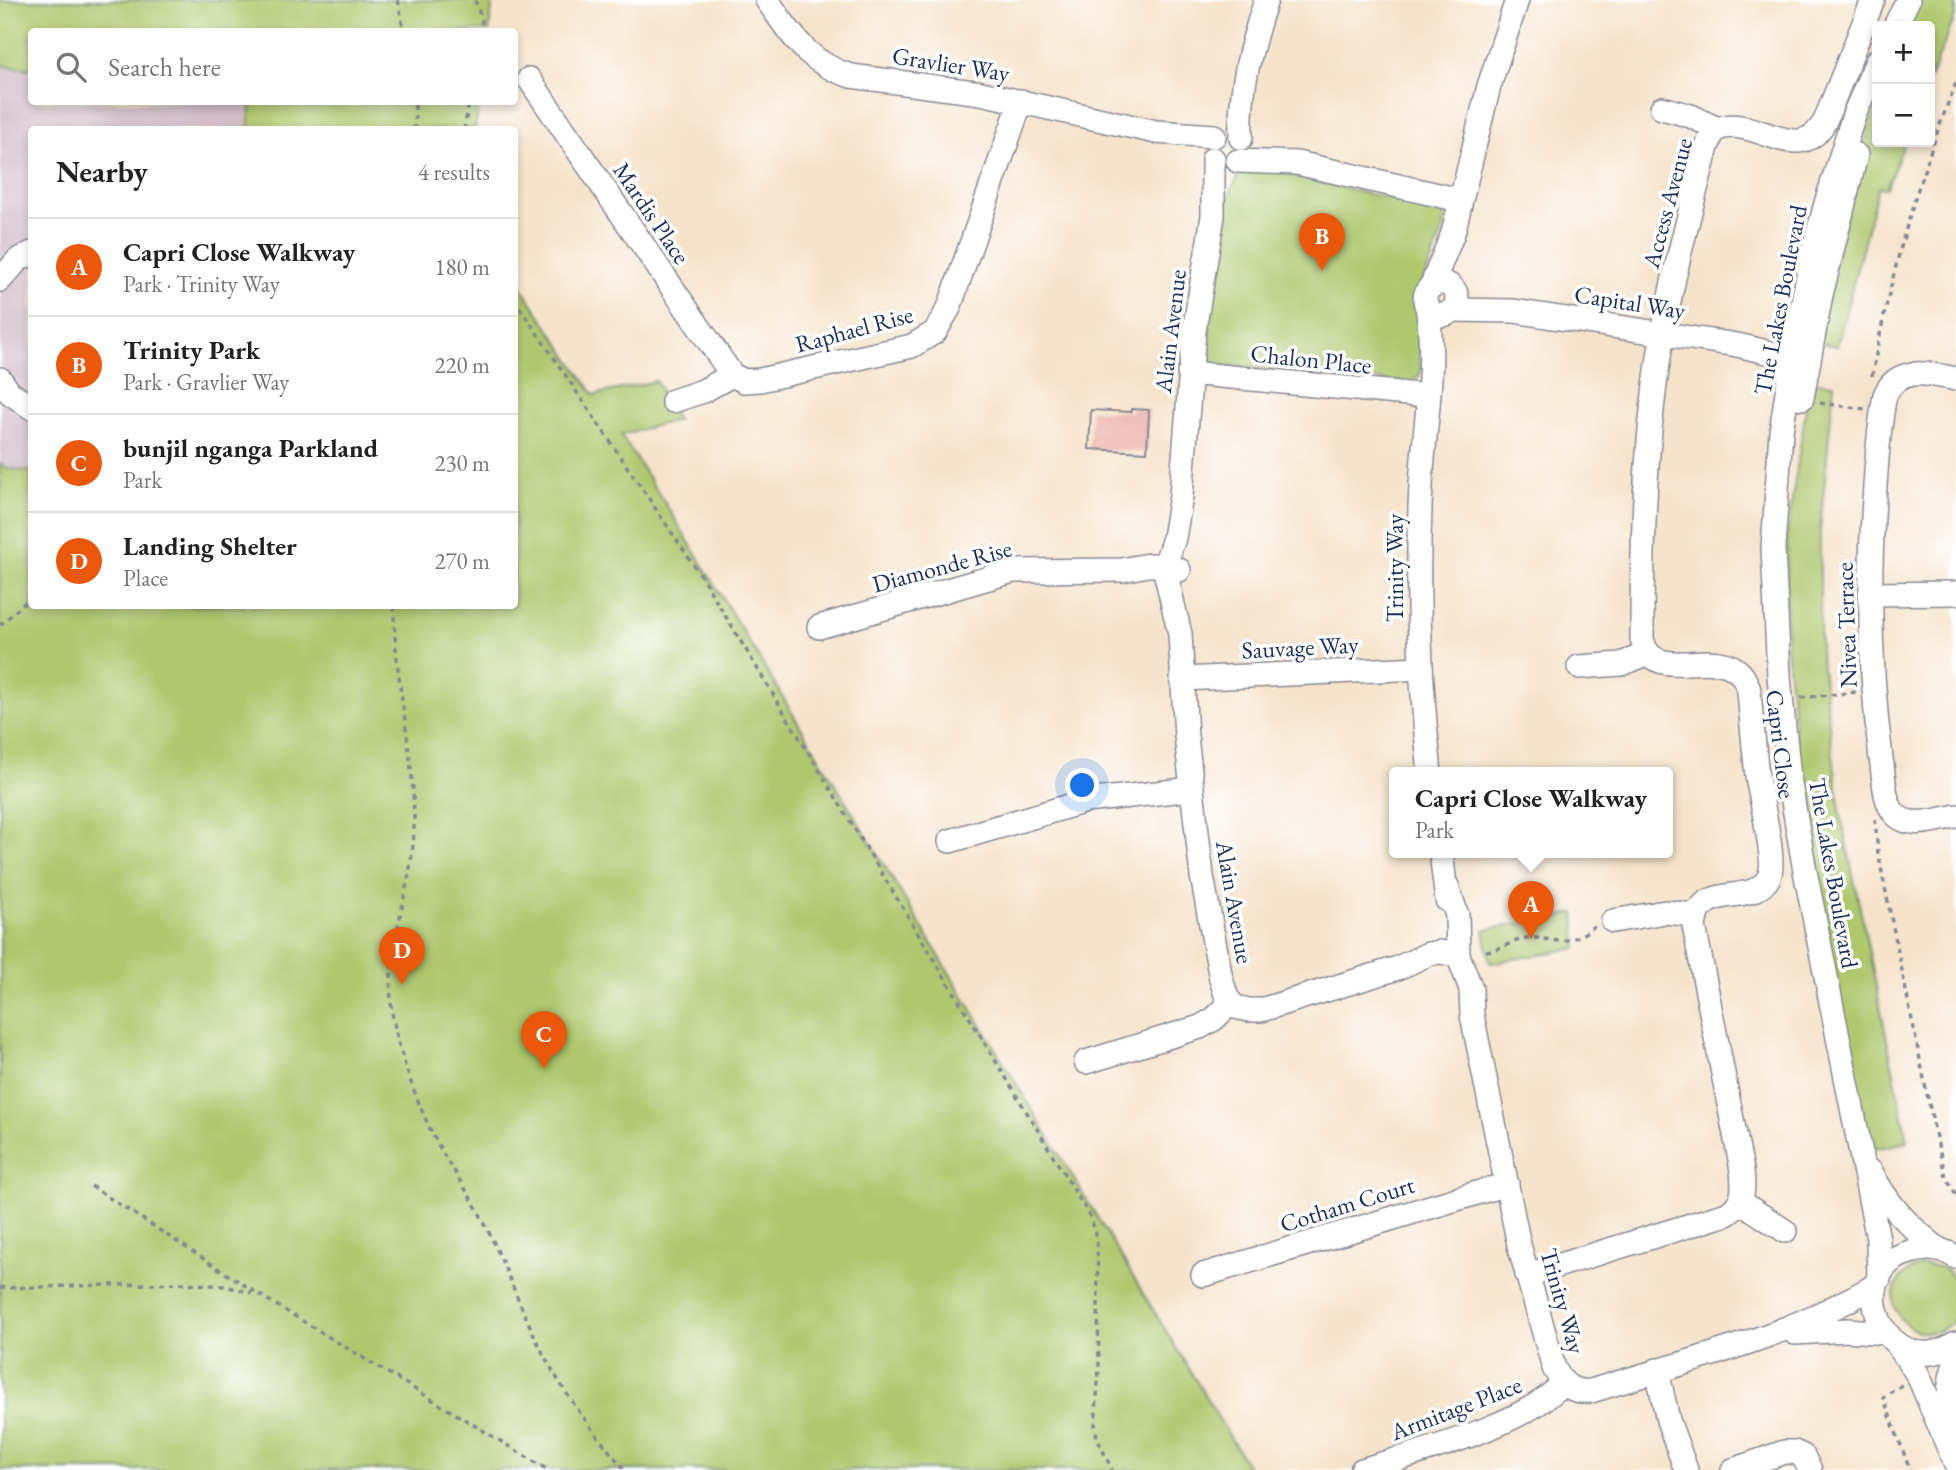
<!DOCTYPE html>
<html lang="en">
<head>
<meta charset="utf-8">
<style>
	:root { --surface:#fff; --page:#f6f6f6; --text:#222; --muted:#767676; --line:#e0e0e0; --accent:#ea580c }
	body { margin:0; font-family:"EB Garamond",serif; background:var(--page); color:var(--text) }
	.controls { position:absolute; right:21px; top:21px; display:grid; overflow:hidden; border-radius:7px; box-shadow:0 4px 10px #0003 }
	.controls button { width:63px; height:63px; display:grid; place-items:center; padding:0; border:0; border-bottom:2px solid var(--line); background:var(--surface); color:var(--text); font:35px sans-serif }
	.you { position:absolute; left:1083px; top:786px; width:24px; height:24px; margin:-18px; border:5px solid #fff; border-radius:50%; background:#1a73e8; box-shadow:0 0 0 10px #1a73e833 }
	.badge { display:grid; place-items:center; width:46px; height:46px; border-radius:50%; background:var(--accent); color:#fff; font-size:23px; font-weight:700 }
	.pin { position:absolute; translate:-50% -58px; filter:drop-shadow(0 2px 4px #0008) }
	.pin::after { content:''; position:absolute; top:37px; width:24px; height:21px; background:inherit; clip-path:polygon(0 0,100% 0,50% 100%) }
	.popup { position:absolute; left:1389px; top:767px; width:284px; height:91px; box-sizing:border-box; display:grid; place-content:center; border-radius:7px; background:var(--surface); filter:drop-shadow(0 2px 5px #0005); font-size:23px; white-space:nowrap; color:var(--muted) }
	.popup b { font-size:26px; color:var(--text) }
	.popup::after { content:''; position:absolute; left:50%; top:100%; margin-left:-14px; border:14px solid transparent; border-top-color:var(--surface) }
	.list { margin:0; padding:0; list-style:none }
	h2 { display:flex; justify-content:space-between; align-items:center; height:91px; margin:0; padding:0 28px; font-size:30px }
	h2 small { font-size:23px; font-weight:400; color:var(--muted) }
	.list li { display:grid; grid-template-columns:46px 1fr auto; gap:21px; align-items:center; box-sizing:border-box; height:98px; padding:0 28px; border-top:2px solid var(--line) }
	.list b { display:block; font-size:26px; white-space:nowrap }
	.list p { margin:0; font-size:23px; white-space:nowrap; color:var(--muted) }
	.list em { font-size:23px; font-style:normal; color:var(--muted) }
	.icon { flex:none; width:38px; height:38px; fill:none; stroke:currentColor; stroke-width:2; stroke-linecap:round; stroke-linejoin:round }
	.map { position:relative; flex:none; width:1956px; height:1470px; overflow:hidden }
	.search { position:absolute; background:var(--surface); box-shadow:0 4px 10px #0003; left:28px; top:28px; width:490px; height:77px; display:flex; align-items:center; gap:18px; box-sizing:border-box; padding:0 24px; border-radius:7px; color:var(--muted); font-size:26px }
	.panel { position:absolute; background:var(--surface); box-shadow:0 4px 10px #0003; left:28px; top:126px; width:490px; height:483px; border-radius:7px }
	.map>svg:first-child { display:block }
</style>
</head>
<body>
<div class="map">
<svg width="1956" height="1470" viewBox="0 0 1956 1470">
	<rect width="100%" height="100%" fill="#fff"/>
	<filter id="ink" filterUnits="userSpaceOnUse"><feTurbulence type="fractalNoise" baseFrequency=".0143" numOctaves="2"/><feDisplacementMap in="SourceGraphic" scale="14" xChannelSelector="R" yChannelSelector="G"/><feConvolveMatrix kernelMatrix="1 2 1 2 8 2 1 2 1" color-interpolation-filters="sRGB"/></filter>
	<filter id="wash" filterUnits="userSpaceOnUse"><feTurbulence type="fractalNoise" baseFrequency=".00686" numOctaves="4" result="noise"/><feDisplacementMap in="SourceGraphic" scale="28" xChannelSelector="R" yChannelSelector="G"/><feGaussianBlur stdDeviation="1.57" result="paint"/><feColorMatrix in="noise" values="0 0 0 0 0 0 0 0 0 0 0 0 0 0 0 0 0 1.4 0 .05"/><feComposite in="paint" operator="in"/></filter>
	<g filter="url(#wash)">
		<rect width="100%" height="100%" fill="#f6e3cb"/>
		<polygon fill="#d2bdc8" points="0,64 31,69 32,102 252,102 248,129 32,130 31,472 6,468 0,463"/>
		<g fill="#afc86e" stroke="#657c66" stroke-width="2">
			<polygon points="0,0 493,0 489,31 32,32 31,69 0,65"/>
			<polygon points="1917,0 1956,0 1956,14 1930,79 1930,26 1905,26"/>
			<polygon points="1877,98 1877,142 1905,142 1886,188 1878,187 1837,346 1816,342 1855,177"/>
			<polygon points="252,102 479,102 475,129 248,129"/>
			<polygon points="1242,168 1287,169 1299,178 1414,204 1422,199 1437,205 1443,211 1445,219 1444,228 1417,298 1421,372 1419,376 1408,383 1214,364 1205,355 1204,348 1213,267 1225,204"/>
			<polygon points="515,278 594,395 656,381 677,420 621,435 673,516 1250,1470 0,1470 0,463 6,468 31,472 32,606 514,606"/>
			<polygon points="1810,381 1834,384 1820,530 1820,651 1840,811 1908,1142 1869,1150 1805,817 1786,649 1787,533"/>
			<polygon points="1575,913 1577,948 1490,963 1484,930"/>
			<path d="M 1922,1265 C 1936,1265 1948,1267 1956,1280 L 1956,1318 C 1914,1365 1859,1286 1922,1265 Z"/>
		</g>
		<g id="blocks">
			<polygon fill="#ecb3ad" points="1131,409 1149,410 1147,452 1089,449 1091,410 1131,412"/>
		</g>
	</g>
	<g filter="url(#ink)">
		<use href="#blocks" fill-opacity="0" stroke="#888994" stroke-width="2"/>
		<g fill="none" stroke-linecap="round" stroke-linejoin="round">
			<g stroke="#888994" stroke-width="26">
				<g id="minor">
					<path d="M 767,0 C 792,35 807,63 851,76 L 981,93 L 1156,132 L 1214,136"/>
					<polyline points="1895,26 1908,0"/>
					<polyline points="1877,61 1854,115 1827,200 1812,255 1792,359 1781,432 1773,548 1779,676 1789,778 1805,871 1878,1239 1879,1279"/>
					<polyline points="529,79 732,375"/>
					<path d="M 1662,108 L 1691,116 L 1717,129 C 1756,114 1799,169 1825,121 L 1873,0"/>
					<path d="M 1241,138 C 1239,89 1251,46 1266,0"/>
					<polyline points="1213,159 1213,216 1194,331 1181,496 1174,538 1167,559 1166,575 1180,634 1186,736 1202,876 1221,979 1227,998 1235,1007 1249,1010 1261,1010 1398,968 1428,954 1439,952 1458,955"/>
					<polyline points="1238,161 1297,163 1460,200"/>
					<polyline points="0,280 18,260 32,253"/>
					<circle cx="1441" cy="299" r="16"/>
					<polyline points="1431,287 1453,233 1489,86 1517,0"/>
					<path d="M 1427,306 C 1437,366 1424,426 1421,486 C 1416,582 1419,678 1430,773"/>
					<polyline points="1452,310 1514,311 1737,345 1805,361"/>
					<polyline points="1189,373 1428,396"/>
					<polyline points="0,379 9,392 32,408"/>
					<path d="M 1956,379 C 1930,374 1898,365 1885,395 C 1879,425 1877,456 1875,486 C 1868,576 1869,667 1881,758 C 1884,774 1883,801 1895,814 C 1910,830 1938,819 1956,816"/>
					<polyline points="1802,398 1821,295 1856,155"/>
					<polyline points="673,401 703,391 732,375 744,381 760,380 912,346 935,332 949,308 1021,101"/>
					<polyline points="1870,594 1956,593"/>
					<polyline points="819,627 1013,571 1122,570 1148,565 1166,565 1179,570"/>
					<polyline points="1579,667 1621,664 1647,654"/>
					<polyline points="1182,679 1421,668"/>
					<polyline points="950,841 1086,801 1192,789"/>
					<polyline points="1441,853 1447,900"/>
					<path d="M 1447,886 L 1457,915 L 1458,955 L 1471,989 L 1472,1015 L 1519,1245 L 1554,1368 C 1563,1385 1572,1393 1591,1391 C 1688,1361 1788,1337 1876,1285"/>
					<polyline points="1613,921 1665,912 1695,915"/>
					<polyline points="1086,1062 1200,1027 1214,1019 1231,1003"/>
					<path d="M 1871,1172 C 1889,1207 1908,1225 1938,1249"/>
					<polyline points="1741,1202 1785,1231"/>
					<path d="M 1956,1257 C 1942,1248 1926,1247 1910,1252 C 1838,1272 1887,1388 1956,1343"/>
					<polyline points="1203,1275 1507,1184"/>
					<path d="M 1527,1275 L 1727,1214 C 1745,1202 1744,1190 1742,1170 L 1694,926 C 1701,878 1752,909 1769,877 C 1777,863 1760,796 1757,776 C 1754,747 1751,718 1749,690 C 1732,631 1654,693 1642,639 C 1642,537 1645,434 1663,333 C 1674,270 1691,208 1707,147 L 1712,134 L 1717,129"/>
					<polyline points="1795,1333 1847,1330 1886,1333"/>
					<polyline points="1897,1344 1918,1375 1956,1465"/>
					<polyline points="1657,1370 1668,1420 1686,1470"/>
					<path d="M 1950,1435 C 1949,1412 1946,1384 1956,1362"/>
					<path d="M 1362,1470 C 1416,1453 1526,1425 1563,1383"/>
					<polyline points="1733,1470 1784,1452 1794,1452 1803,1456 1810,1470"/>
				</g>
			</g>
			<g stroke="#888994" stroke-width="3.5" stroke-dasharray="5 5" stroke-linecap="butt">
				<polyline points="398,0 404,32"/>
				<polyline points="475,0 482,21 480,32"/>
				<polyline points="415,130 415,102"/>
				<polyline points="464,130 469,102"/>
				<polyline points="514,299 703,579 1091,1218 1097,1238 1099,1368 1095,1426 1097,1438 1112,1470"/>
				<path d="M 1872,376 C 1890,275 1918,178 1956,83"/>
				<polyline points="1820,403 1865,409"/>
				<path d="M 394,606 C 394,680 415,753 414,827 C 413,888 384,949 392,1011 C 397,1049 418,1106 436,1141 C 450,1167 468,1191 482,1218 C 502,1258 517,1299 536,1339 C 559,1388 591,1429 625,1470"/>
				<polyline points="0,625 32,596"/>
				<polyline points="1801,698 1856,692"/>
				<polyline points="1875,819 1878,853 1935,1133 1946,1177 1956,1195"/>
				<path d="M 1486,951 C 1501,950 1513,940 1528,938 C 1535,937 1542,939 1550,940 C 1567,943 1582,937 1595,925"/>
				<polyline points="91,1186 258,1294 548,1470"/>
				<polyline points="0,1288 182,1283 225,1286 252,1293"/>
				<polyline points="1902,1385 1883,1397 1910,1470"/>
			</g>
			<use href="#minor" stroke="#fff" stroke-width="23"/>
		</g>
	</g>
	<g text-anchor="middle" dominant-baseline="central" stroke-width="7" stroke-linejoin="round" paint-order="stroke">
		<g font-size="24" fill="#1b2f5e" stroke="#fff">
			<text transform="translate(951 64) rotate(9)">Gravlier Way</text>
			<text transform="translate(1667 203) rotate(-75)">Access Avenue</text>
			<text transform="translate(652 213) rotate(56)">Mardis Place</text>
			<text transform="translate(1780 300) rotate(-79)">The Lakes Boulevard</text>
			<text transform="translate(1630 302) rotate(9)">Capital Way</text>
			<text transform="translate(854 329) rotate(-15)">Raphael Rise</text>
			<text transform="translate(1170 331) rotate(-83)">Alain Avenue</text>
			<text transform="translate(1311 359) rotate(6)">Chalon Place</text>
			<text transform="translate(942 566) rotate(-15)">Diamonde Rise</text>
			<text transform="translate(1394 568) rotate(-90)">Trinity Way</text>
			<text transform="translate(1846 625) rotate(-92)">Nivea Terrace</text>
			<text transform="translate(1300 647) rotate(-3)">Sauvage Way</text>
			<text transform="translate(1781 744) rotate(83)">Capri Close</text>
			<text transform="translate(1834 873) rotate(80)">The Lakes Boulevard</text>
			<text transform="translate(1235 902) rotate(80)">Alain Avenue</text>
			<text transform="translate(1347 1204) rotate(-17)">Cotham Court</text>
			<text transform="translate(1563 1301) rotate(74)">Trinity Way</text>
			<text transform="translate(1456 1408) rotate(-21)">Armitage Place</text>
		</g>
	</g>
</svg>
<div class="controls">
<button>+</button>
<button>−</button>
</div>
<div class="you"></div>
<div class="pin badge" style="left:1531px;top:939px">A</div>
<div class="popup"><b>Capri Close Walkway</b>Park</div>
<div class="pin badge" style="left:1322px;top:271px">B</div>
<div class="pin badge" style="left:544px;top:1069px">C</div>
<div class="pin badge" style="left:402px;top:985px">D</div>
<div class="search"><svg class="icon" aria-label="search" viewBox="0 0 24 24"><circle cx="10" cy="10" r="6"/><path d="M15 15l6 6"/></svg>Search here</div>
<section class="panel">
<h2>Nearby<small>4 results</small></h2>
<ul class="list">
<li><span class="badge">A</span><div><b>Capri Close Walkway</b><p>Park · Trinity Way</p></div><em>180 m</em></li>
<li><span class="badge">B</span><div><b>Trinity Park</b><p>Park · Gravlier Way</p></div><em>220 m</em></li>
<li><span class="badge">C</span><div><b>bunjil nganga Parkland</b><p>Park</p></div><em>230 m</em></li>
<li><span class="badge">D</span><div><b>Landing Shelter</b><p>Place</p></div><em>270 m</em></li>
</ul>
</section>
</div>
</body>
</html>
